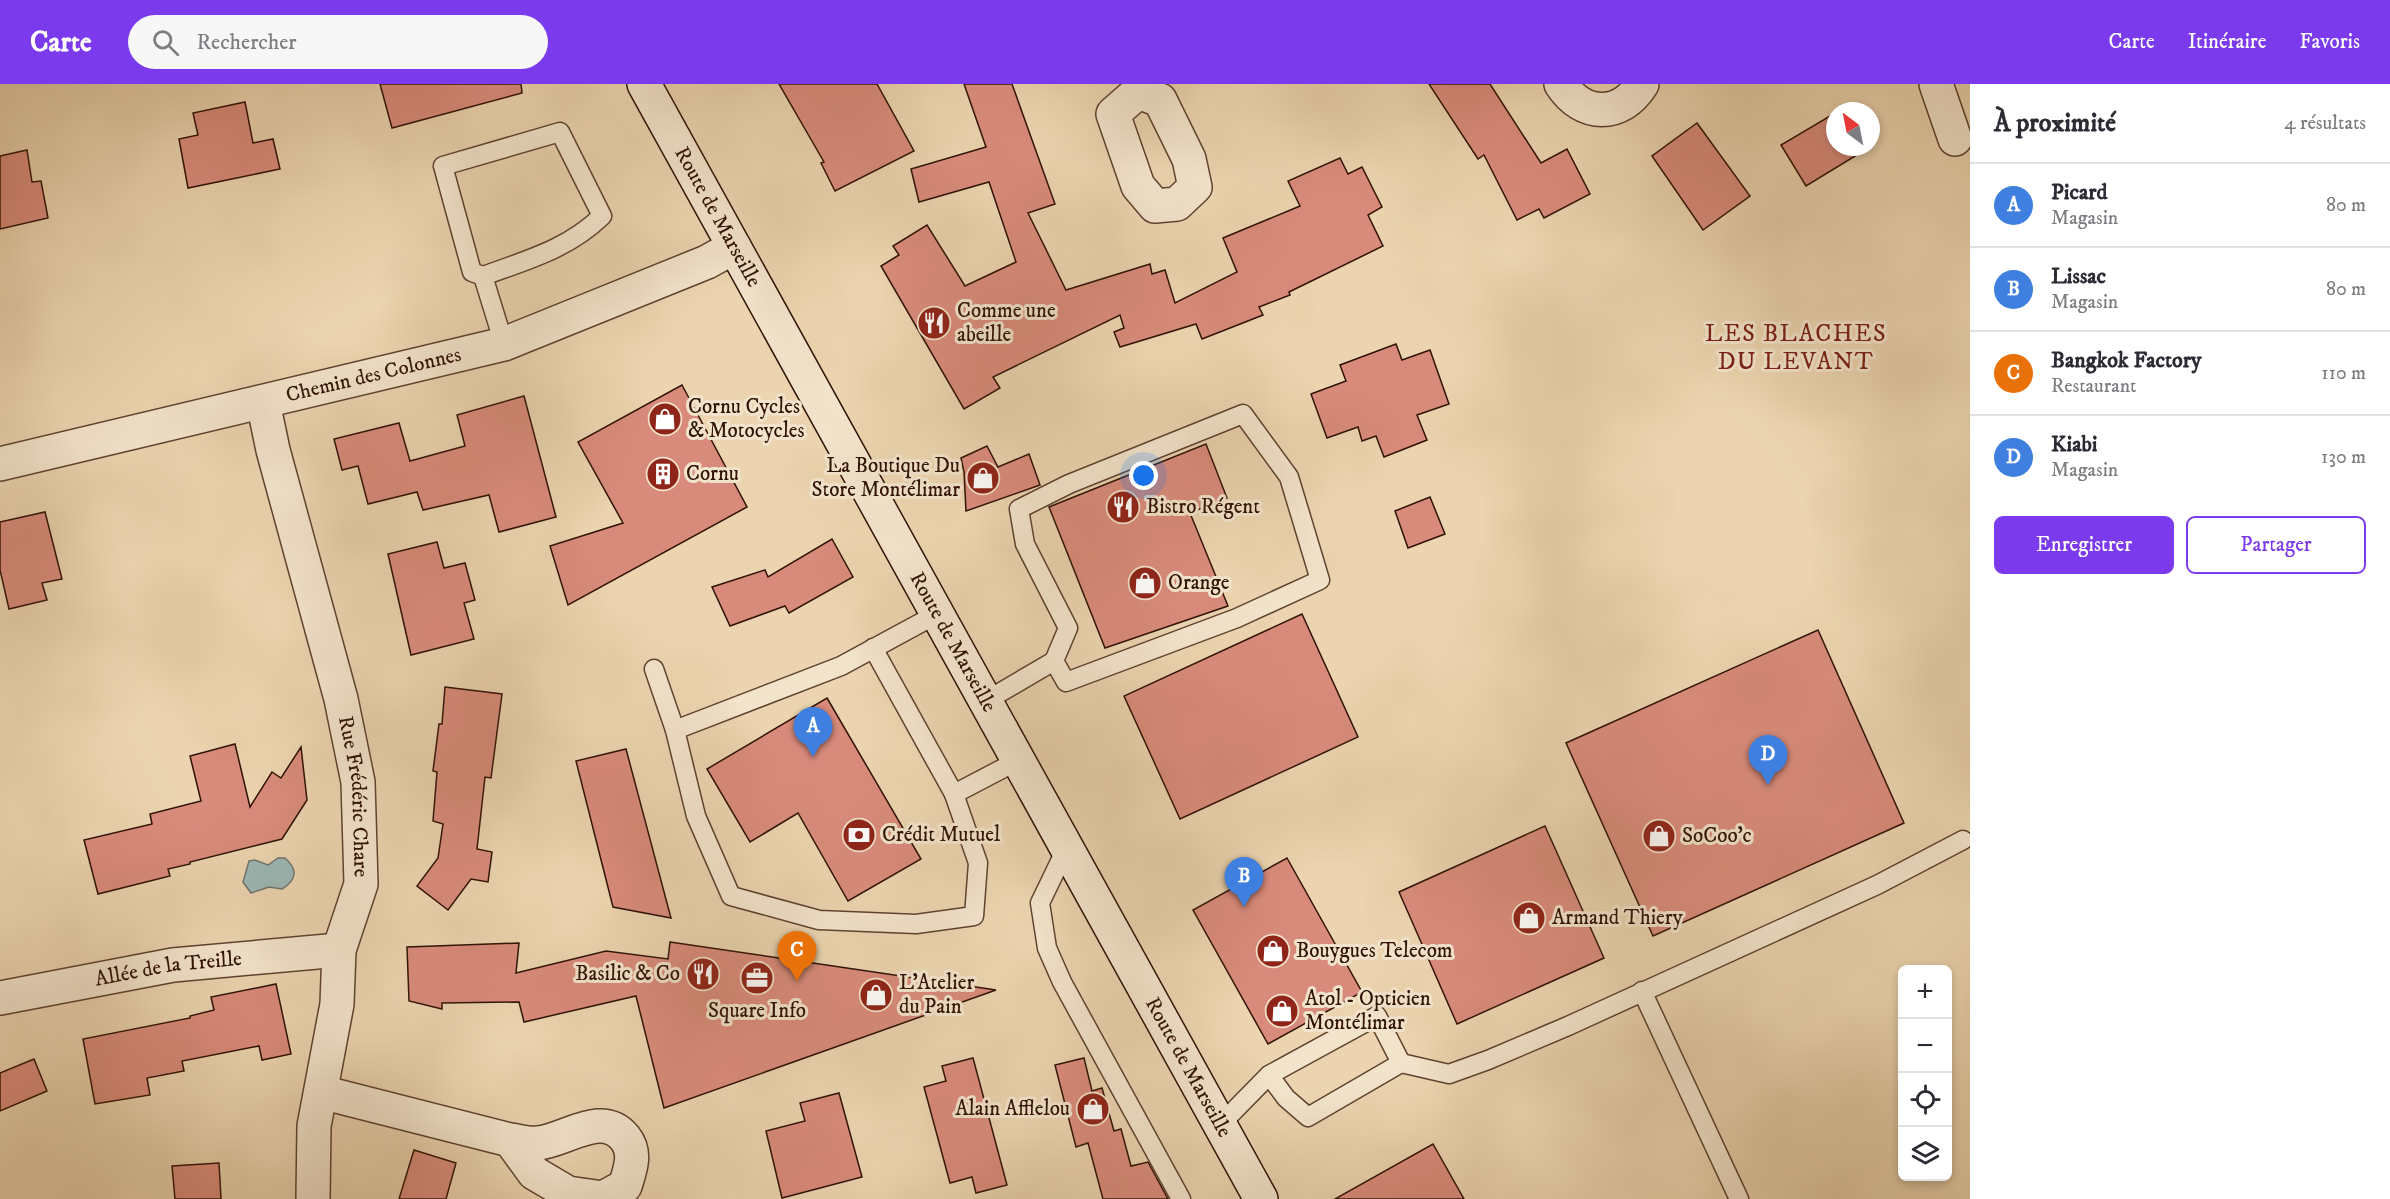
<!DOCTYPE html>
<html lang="fr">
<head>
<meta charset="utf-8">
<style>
	:root { --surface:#fff; --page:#f7f7f7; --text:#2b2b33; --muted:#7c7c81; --line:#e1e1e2; --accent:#7c3aed }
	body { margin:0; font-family:"IM FELL DW Pica",serif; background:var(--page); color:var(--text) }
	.controls { position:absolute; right:18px; bottom:18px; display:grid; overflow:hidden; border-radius:9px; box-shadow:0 3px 9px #0003 }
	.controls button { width:54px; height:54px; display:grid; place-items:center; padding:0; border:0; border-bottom:2px solid var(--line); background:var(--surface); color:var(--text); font:30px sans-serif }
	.compass { position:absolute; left:1826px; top:18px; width:54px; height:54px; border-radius:50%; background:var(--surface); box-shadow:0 3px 9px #0003; rotate:328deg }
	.you { position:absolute; left:1144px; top:392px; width:21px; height:21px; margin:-15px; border:4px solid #fff; border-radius:50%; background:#1a73e8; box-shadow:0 0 0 9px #1a73e833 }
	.badge { display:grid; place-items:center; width:39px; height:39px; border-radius:50%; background:var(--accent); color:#fff; font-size:20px; font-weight:700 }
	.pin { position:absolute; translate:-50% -50px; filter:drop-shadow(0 2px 3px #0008) }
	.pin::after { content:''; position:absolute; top:32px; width:21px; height:18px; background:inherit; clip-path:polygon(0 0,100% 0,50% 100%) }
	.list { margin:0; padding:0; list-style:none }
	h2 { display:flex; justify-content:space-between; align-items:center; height:78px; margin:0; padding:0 24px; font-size:26px }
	h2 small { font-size:20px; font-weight:400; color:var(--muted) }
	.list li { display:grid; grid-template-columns:39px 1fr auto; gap:18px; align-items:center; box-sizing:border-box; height:84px; padding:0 24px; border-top:2px solid var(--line) }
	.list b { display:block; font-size:22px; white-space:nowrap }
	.list p { margin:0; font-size:20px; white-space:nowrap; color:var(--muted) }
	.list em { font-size:20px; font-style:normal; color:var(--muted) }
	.actions { display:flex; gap:12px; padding:18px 24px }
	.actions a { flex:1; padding:14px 0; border:2px solid var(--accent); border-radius:9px; text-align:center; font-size:21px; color:var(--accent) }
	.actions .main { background:var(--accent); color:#fff }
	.icon { flex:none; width:33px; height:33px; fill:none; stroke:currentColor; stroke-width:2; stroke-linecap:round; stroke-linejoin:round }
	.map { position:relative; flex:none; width:1970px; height:1115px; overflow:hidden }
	header { display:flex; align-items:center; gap:36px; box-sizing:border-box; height:84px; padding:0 30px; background:var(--accent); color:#fff }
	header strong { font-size:28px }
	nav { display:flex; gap:33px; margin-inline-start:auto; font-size:21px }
	.search { width:420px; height:54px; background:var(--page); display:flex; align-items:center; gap:15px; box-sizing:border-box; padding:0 21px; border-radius:33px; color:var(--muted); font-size:22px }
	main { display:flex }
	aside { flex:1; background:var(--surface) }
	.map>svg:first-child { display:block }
</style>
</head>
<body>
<header>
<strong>Carte</strong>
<div class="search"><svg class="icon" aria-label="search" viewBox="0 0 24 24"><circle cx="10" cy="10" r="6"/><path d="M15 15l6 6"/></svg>Rechercher</div>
<nav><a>Carte</a><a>Itinéraire</a><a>Favoris</a></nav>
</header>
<main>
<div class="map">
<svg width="1970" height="1115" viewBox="0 0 1970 1115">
	<rect width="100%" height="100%" fill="#ebd4af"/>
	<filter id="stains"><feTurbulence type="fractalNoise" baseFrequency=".00333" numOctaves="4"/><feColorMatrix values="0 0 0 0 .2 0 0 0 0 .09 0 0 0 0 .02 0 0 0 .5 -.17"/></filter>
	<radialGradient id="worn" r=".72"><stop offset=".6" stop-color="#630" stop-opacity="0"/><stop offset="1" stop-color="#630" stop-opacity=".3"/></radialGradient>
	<path fill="#9bb7b4" stroke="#70756e" stroke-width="1.5" d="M 278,774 L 285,774 C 298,785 297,796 282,805 L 269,803 L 251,809 L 243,798 L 249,777 L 255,776 L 268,781 Z"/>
	<g fill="#d98b7b" stroke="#301205" stroke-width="1.5">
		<polygon points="380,0 521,0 522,9 392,44"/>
		<polygon points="779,0 877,0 914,67 835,107 821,79 824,78"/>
		<polygon points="964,0 1012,0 1055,120 1028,129 1066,206 1150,180 1152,190 1165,186 1175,219 1237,188 1223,154 1300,122 1288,97 1340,74 1348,90 1362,83 1382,123 1368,131 1383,162 1289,208 1290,211 1259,223 1263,231 1202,255 1196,240 1120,263 1114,248 1124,244 1120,231 993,293 1000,304 964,325 881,182 899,171 893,162 927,141 965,202 1016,178 989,98 919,118 911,85 986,63"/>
		<polygon points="1429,0 1490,0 1541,79 1567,65 1590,110 1544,134 1539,125 1517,136 1484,71 1478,75"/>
		<polygon points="245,18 253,59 273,55 280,85 188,104 179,55 198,51 193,29"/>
		<polygon points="1835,29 1835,63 1870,63 1806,102 1781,61"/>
		<polygon points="1697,39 1750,112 1703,146 1652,72"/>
		<polygon points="27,66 32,98 41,97 48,134 0,145 0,72"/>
		<polygon points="1396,260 1402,276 1430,266 1449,320 1417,331 1427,356 1384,373 1376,352 1362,357 1358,343 1327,354 1311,310 1346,297 1340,281"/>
		<polygon points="682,301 747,423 568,521 550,462 623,439 578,358"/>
		<polygon points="524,312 556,433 499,448 489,411 423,426 417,408 368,420 358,382 342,386 334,355 399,339 410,377 465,362 457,331"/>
		<polygon points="1206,360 1227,414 1190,429 1228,522 1105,564 1049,423"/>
		<polygon points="987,362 998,383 1029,370 1040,401 966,427 964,388 961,374"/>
		<polygon points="1430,413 1445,450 1408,464 1395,427"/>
		<polygon points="45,428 62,495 42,499 47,516 9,525 0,486 0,438"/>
		<polygon points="832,455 853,493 789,529 785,522 730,542 712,503 765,486 768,493"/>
		<polygon points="437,458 444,484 465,479 475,516 464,519 474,555 411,571 388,470"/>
		<polygon points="1302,530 1358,653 1180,735 1124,612"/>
		<polygon points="1818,546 1904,739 1653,852 1566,659"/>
		<polygon points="445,603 502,610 491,694 485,693 477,765 492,768 488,798 471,795 448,826 417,802 438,774 443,740 433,737 437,688 433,687 439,640 442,640"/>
		<polygon points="827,614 921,775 848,817 798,729 750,758 707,685"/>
		<polygon points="235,660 250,723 272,688 281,694 301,663 307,716 282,755 190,778 190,780 168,785 170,792 98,810 84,756 152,740 150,730 201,717 190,672"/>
		<polygon points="626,665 671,834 613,823 576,677"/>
		<polygon points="1545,742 1604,874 1457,940 1399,808"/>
		<polygon points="1287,774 1362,908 1268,960 1193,826"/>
		<polygon points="670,858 996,906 664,1024 636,912 524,938 519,918 442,919 442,925 409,917 407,863 519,859 516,889 606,867 668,875"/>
		<polygon points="276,900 291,970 262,976 259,962 182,977 184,987 147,994 150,1011 95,1020 83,955 190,934 190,932 214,926 211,913"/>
		<polygon points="973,974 1007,1101 976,1109 972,1093 950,1099 924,1003 946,997 942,982"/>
		<polygon points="1084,974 1092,1007 1102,1004 1114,1047 1121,1045 1131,1082 1148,1078 1168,1115 1103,1115 1088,1059 1076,1063 1055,981"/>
		<polygon points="34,975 47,1007 0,1027 0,989"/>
		<polygon points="839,1009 862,1093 782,1114 766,1047 805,1037 800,1019"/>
		<polygon points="1433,1060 1464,1115 1335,1115"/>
		<polygon points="414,1066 456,1079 446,1115 399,1115"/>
		<polygon points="219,1079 221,1115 175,1115 172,1082"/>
	</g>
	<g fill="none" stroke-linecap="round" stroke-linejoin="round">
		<g stroke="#5f4230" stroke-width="21">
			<g id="lane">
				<path d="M 560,48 L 602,132 C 568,165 527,176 483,192 L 472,188 L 443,82 Z"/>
				<polyline points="483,192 504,260"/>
				<polyline points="873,564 954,710"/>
				<polyline points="654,585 675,646 696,732 731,812 819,836 916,840 974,832 978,779 954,710 1017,677"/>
				<polyline points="984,618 1054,577 1068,544 1025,460 1019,425 1069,400 1243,330 1289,393 1320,496 1237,534 1066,598 1054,577"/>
				<polyline points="675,646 841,582 937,530"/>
				<polyline points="1066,765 1040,819 1047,864 1062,898 1181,1115"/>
				<polyline points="1642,907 1739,1115"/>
				<polyline points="1401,979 1449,990 1488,976 1568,942 1877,801 1963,756"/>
				<polyline points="1220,1041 1269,991 1377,932 1401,979 1308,1033 1286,1014 1269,991"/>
			</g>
		</g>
		<g stroke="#5f4230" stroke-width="36">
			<g id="street">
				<path d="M 1561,0 C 1583,34 1621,34 1642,0"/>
				<polyline points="1936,0 1955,55"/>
				<polygon points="1138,8 1160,16 1189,75 1195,103 1177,120 1155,122 1138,102 1113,30"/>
				<path id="s1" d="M 263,318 L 273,366 L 341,615 L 358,698 L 361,800 L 339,866 L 337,920 L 314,1042 L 313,1115"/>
				<path id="s2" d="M 0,380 L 504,260 L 707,178 L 734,163"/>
				<path id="s3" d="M 0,914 L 173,881 L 339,866"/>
				<path d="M 321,1008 L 510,1056 L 534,1089 L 568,1109 L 603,1114 L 625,1102 C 630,1086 637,1069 625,1054 C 602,1025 565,1057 538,1059 C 529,1060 519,1057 510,1056"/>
			</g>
		</g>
		<g stroke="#301205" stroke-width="36">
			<g id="secondary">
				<path id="s4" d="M 644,0 L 1261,1115"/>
			</g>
		</g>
		<use href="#lane" stroke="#f2e3cb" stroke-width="18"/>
		<use href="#street" stroke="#f2e3cb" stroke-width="33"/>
		<use href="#secondary" stroke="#f2e3cb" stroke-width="33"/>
	</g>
	<defs>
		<g id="restaurant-disc" transform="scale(1.725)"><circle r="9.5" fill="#8f2418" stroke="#f2e3cb"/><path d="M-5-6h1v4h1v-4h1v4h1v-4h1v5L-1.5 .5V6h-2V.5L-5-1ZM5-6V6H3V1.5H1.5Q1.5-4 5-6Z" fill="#fff"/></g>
		<g id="shop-disc" transform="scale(1.725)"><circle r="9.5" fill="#8f2418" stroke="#f2e3cb"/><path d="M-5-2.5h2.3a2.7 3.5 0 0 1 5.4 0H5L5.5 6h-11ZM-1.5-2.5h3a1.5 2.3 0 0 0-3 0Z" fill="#fff"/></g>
		<g id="building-disc" transform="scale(1.725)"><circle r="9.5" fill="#8f2418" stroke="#f2e3cb"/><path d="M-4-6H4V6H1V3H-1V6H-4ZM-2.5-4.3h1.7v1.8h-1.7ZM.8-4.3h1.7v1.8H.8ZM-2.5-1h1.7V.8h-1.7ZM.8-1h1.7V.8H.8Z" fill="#fff"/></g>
		<g id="bank-disc" transform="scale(1.725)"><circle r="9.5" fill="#8f2418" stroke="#f2e3cb"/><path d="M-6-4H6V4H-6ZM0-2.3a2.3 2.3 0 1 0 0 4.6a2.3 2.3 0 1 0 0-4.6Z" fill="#fff"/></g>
		<g id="office-disc" transform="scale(1.725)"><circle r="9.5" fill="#8f2418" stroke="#f2e3cb"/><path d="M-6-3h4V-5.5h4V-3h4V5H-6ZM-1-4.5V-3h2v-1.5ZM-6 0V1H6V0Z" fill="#fff"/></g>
	</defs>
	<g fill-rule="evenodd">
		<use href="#restaurant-disc" x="934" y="239"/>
		<use href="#shop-disc" x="665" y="335"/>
		<use href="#building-disc" x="663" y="390"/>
		<use href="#shop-disc" x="983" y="394"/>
		<use href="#restaurant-disc" x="1123" y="423"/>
		<use href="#shop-disc" x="1145" y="499"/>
		<use href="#bank-disc" x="859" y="751"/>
		<use href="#shop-disc" x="1659" y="752"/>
		<use href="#shop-disc" x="1529" y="834"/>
		<use href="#shop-disc" x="1273" y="867"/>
		<use href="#restaurant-disc" x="703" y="890"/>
		<use href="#office-disc" x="757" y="894"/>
		<use href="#shop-disc" x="876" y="911"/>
		<use href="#shop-disc" x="1282" y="927"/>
		<use href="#shop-disc" x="1093" y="1025"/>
	</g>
	<g text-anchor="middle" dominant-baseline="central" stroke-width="6" stroke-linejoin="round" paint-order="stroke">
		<g font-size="21" fill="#301205" stroke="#f2e3cb">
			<text stroke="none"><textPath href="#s4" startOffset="152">Route de Marseille</textPath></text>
			<text stroke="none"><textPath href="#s2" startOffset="384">Chemin des Colonnes</textPath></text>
			<text stroke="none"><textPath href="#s4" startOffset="638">Route de Marseille</textPath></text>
			<text stroke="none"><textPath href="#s1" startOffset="406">Rue Frédéric Chare</textPath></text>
			<text stroke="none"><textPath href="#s3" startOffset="171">Allée de la Treille</textPath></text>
			<text stroke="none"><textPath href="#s4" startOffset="1124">Route de Marseille</textPath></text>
		</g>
		<g font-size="21" fill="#301205" stroke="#f2e3cb" text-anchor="start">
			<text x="957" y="227">Comme une<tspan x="957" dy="24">abeille</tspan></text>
			<text x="688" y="323">Cornu Cycles<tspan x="688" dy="24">&amp; Motocycles</tspan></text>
			<text x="960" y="382" text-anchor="end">La Boutique Du<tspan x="960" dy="24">Store Montélimar</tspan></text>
			<text x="686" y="390">Cornu</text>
			<text x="1146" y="423">Bistro Régent</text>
			<text x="1168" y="499">Orange</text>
			<text x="882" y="751">Crédit Mutuel</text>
			<text x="1682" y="752">SoCoo'c</text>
			<text x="1552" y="834">Armand Thiery</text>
			<text x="1296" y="867">Bouygues Telecom</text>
			<text x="680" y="890" text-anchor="end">Basilic &amp; Co</text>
			<text x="899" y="899">L'Atelier<tspan x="899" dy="24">du Pain</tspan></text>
			<text x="1305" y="915">Atol - Opticien<tspan x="1305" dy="24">Montélimar</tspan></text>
			<text x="757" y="927" text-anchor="middle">Square Info</text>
			<text x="1070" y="1025" text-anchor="end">Alain Afflelou</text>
		</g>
		<g font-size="24" letter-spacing="1.5" fill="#7a1f14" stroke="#f2e3cb">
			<text x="1796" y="250">LES BLACHES<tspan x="1796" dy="28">DU LEVANT</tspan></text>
		</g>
	</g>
	<rect width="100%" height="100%" filter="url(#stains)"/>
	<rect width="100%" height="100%" fill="url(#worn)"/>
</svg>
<div class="controls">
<button>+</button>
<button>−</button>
<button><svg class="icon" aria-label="locate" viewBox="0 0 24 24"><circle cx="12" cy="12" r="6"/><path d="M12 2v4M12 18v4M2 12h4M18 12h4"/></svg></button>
<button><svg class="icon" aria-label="layers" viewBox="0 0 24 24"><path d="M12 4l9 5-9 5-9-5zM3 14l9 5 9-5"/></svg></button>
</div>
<svg class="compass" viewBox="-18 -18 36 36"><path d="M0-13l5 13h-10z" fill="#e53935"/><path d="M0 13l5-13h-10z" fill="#7c7c81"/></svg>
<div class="you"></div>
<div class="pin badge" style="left:813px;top:673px;background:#3f7fe0">A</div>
<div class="pin badge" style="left:1244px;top:823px;background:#3f7fe0">B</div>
<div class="pin badge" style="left:797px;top:897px;background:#e8710a">C</div>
<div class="pin badge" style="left:1768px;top:701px;background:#3f7fe0">D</div>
</div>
<aside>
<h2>À proximité<small>4 résultats</small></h2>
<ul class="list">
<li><span class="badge" style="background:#3f7fe0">A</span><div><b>Picard</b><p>Magasin</p></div><em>80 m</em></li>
<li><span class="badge" style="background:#3f7fe0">B</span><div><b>Lissac</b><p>Magasin</p></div><em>80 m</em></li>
<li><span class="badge" style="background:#e8710a">C</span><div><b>Bangkok Factory</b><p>Restaurant</p></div><em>110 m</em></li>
<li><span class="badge" style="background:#3f7fe0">D</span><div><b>Kiabi</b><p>Magasin</p></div><em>130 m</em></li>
</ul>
<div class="actions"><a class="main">Enregistrer</a><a>Partager</a></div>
</aside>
</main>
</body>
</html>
